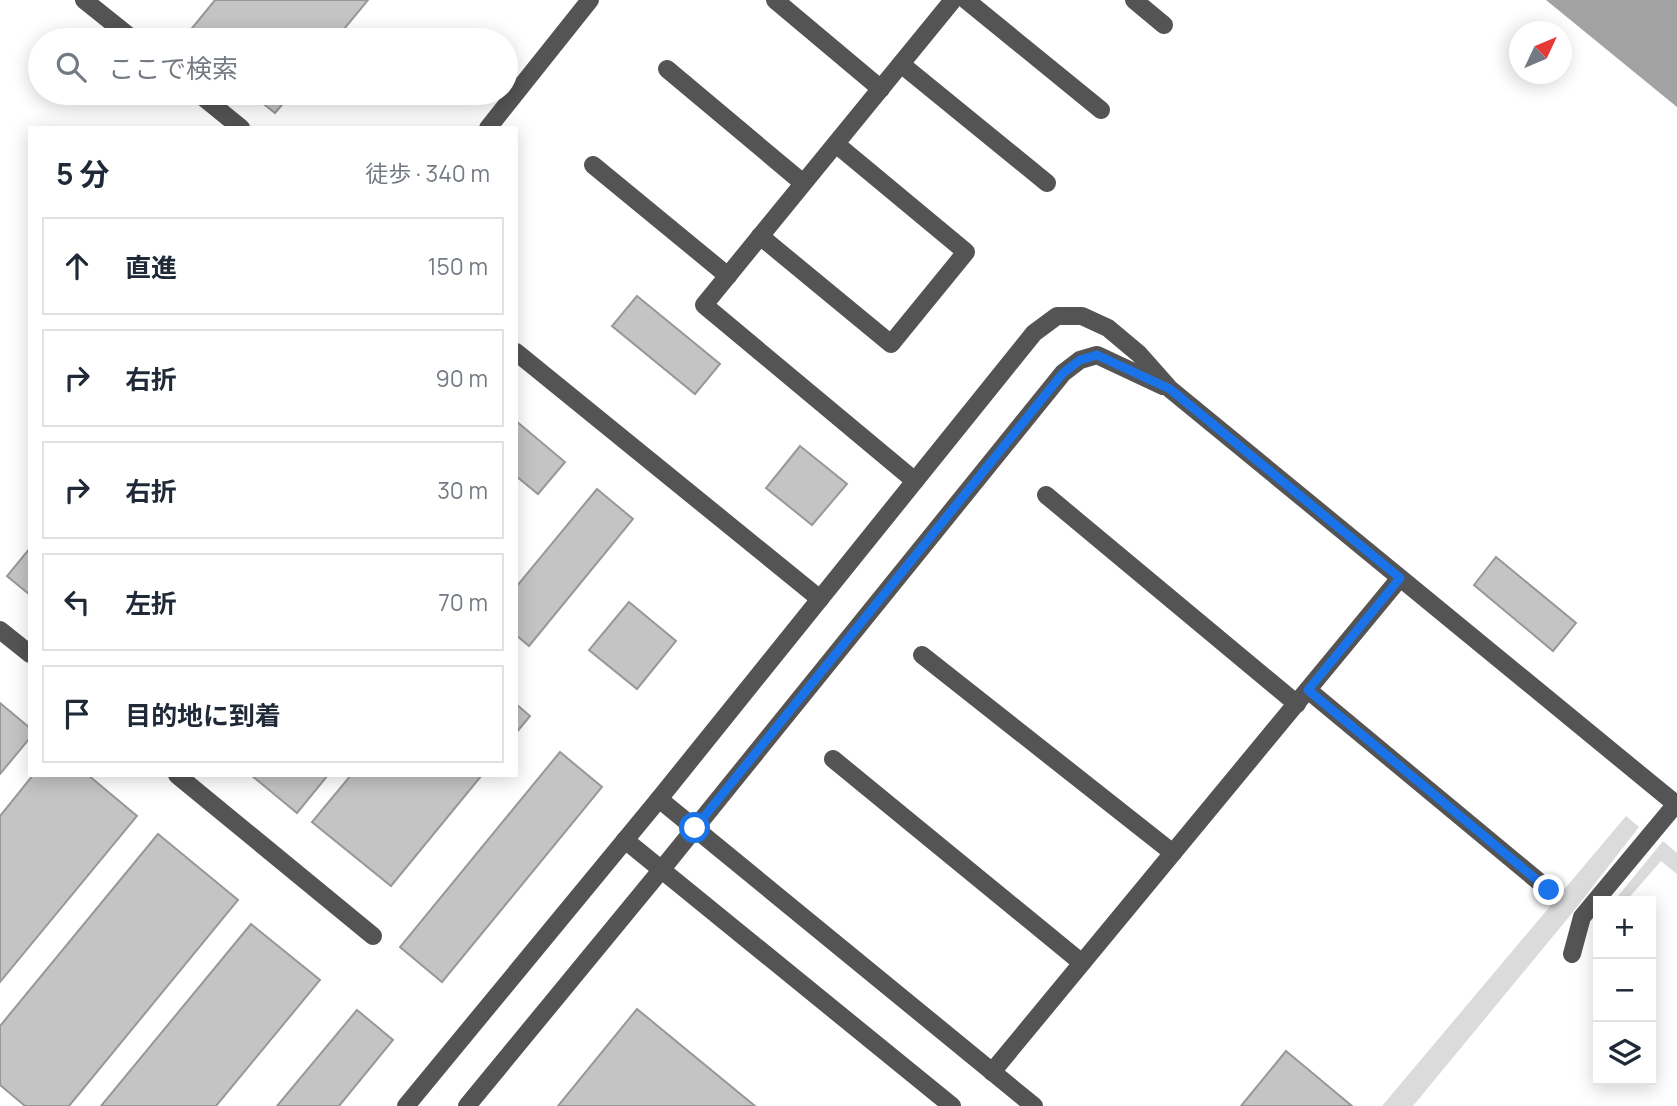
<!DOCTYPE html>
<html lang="ja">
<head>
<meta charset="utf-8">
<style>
	:root { --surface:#fff; --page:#f6f6f7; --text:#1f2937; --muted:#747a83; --line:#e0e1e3 }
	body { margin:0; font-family:Manrope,"Noto Sans JP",sans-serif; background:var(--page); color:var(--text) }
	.controls { position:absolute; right:21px; bottom:21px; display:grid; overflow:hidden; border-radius:0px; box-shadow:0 4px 18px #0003 }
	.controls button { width:63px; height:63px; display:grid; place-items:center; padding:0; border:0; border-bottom:2px solid var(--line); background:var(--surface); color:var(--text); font:35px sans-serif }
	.compass { position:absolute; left:1509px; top:21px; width:63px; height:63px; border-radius:50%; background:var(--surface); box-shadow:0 4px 18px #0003; rotate:46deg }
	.stop { position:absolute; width:21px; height:21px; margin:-16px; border:5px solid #1a73e8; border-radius:50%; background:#fff }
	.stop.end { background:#1a73e8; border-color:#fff; box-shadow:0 2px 7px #0008 }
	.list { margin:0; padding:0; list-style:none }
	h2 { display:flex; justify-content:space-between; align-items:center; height:91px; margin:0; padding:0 28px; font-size:30px }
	h2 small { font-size:23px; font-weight:400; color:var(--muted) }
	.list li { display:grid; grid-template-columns:46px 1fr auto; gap:21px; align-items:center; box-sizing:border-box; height:98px; margin:0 14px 14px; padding:0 14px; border:2px solid var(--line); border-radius:0px }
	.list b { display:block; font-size:26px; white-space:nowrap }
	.list em { font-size:23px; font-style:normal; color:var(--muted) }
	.icon { flex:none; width:38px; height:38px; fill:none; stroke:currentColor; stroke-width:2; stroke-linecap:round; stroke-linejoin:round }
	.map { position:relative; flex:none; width:1677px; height:1106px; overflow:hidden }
	.search { position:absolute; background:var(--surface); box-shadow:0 4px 18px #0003; left:28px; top:28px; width:490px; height:77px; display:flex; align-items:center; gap:18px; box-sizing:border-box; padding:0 24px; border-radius:38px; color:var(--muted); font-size:26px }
	.panel { position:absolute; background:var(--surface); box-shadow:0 4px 18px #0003; left:28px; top:126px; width:490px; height:651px; border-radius:0px }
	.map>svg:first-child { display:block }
</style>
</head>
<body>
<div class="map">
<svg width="1677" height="1106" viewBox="0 0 1677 1106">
	<rect width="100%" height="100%" fill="#fff"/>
	<g fill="#dbdbdb">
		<polygon points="1626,816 1639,827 1573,912 1413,1106 1382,1106"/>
		<polygon points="1663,841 1677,853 1677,874 1661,861 1626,901 1614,901"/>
	</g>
	<polygon fill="#a2a2a2" points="1546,0 1677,0 1677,107"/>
	<g fill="#c4c4c4" stroke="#989898" stroke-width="2">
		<polygon points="215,0 368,0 335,40 186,40 184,38"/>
		<polygon points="250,93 292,93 275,113"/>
		<polygon points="637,296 720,364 695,394 612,326"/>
		<polygon points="516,421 565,462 538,494 516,476"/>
		<polygon points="800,446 847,484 812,525 766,488"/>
		<polygon points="597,489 633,519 529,646 516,635 516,587"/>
		<polygon points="30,548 30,595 7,576"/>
		<polygon points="1496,557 1576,623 1553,651 1474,585"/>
		<polygon points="629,602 676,641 637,689 589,650"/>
		<polygon points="0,703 30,728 30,738 0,774"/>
		<polygon points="516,704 530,716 516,733"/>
		<polygon points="560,752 602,787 442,982 400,947"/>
		<polygon points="33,775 88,775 137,816 0,982 0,816"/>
		<polygon points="251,775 328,775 297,813"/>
		<polygon points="351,775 482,775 391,886 312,822"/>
		<polygon points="158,834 238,900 69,1106 25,1106 0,1085 0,1026"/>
		<polygon points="251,924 320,980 216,1106 101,1106"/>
		<polygon points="637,1009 755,1106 558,1106"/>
		<polygon points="357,1010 393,1040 339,1106 277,1106"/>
		<polygon points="1286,1051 1352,1106 1241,1106"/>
	</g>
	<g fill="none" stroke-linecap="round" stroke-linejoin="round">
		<g stroke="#545454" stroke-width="18">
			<polyline points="84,0 134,40"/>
			<polyline points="775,0 881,89"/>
			<polyline points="966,0 1101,110"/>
			<polyline points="1134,0 1164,25"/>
			<polyline points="901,64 1047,183"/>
			<polyline points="667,69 803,183"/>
			<polyline points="198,93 241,128"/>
			<polyline points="488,128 590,0"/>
			<polyline points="593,165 728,276"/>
			<polyline points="760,236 891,344 966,252 836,144"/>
			<polyline points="516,352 820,599"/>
			<polyline points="915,481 704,305 953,0"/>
			<polyline points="1046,495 1297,704"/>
			<polyline points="0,630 30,654"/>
			<polyline points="922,655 1173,853"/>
			<polyline points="1308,690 1549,890"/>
			<polyline points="833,759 1082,963"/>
			<polyline points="177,775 373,936"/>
			<polyline points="659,799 1034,1106"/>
			<polyline points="625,840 952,1106"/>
			<polyline points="1572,954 1582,917 1676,804"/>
			<polyline points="992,1072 1400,578"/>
			<polyline points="406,1106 659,799 1034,333 1057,316 1082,316 1108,328 1139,354 1170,389 1677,805"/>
			<polyline points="467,1106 662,869 1063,373 1080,360 1097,355 1163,386"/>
		</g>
	</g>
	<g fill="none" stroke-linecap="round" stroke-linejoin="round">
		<polyline stroke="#1a73e8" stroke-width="9" points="695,828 1063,373 1080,360 1097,355 1170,389 1400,578 1308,690 1549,890"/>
	</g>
</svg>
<div class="controls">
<button>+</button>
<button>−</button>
<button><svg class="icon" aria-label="layers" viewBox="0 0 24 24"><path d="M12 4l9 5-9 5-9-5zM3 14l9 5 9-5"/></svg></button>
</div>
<svg class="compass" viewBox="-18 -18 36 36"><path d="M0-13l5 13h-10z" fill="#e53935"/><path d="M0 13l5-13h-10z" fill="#747a83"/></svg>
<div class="stop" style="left:695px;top:828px"></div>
<div class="stop end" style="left:1549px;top:890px"></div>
<div class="search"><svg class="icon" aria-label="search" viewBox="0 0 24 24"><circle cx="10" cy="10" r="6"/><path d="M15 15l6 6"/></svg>ここで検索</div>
<section class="panel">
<h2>5 分<small>徒歩 · 340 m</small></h2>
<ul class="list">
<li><svg class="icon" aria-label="ahead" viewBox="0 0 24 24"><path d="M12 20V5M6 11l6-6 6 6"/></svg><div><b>直進</b></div><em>150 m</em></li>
<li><svg class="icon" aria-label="right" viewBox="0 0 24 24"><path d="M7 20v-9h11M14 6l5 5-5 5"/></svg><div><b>右折</b></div><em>90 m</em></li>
<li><svg class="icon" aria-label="right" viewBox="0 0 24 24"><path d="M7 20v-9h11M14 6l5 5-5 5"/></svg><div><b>右折</b></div><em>30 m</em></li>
<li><svg class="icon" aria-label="left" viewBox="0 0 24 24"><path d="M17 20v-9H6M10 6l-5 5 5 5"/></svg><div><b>左折</b></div><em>70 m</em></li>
<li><svg class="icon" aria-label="arrive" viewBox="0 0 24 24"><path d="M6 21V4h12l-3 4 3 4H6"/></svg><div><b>目的地に到着</b></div></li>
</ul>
</section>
</div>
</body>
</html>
